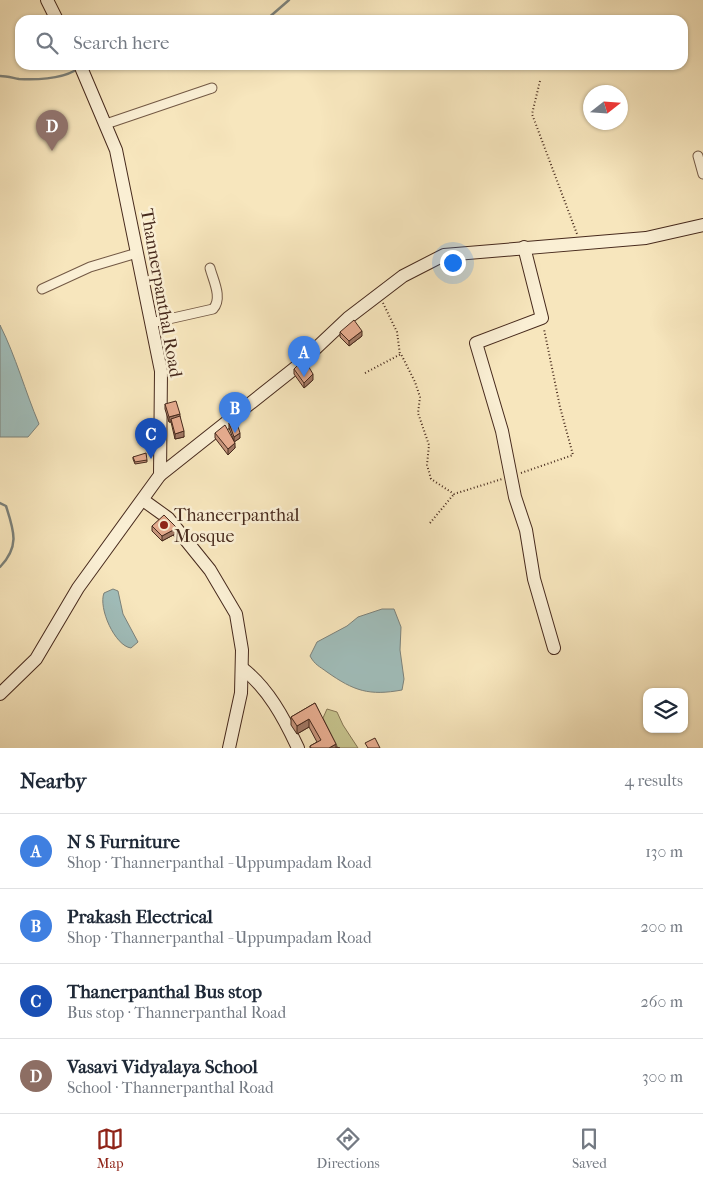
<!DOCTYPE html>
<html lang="en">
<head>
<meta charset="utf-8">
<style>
	:root { --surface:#fff; --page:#f2f2f3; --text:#1f2937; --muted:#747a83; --line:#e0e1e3; --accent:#8f2418 }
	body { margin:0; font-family:"IM FELL French Canon",serif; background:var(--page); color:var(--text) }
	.controls { position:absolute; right:15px; bottom:15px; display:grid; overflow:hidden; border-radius:10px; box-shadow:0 1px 4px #0004 }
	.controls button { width:45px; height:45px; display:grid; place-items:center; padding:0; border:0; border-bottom:1px solid var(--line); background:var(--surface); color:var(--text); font:25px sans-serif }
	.compass { position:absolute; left:583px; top:85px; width:45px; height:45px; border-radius:50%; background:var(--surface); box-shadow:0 1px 4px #0004; rotate:73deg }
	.you { position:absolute; left:452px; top:262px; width:18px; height:18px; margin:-12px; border:4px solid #fff; border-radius:50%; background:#1a73e8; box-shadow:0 0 0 8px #1a73e833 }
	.badge { display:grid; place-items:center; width:32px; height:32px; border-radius:50%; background:var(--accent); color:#fff; font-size:16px; font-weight:700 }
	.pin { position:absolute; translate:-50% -41px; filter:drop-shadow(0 1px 2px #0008) }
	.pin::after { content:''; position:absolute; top:26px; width:18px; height:15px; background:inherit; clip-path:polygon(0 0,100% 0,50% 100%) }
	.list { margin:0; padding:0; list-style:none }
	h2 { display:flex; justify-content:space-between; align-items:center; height:65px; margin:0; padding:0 20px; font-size:21px }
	h2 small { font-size:16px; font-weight:400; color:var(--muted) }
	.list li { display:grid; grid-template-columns:32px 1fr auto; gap:15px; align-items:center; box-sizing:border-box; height:75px; padding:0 20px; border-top:1px solid var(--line) }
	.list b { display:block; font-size:19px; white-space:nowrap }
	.list p { margin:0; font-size:16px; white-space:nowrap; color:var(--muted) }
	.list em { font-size:16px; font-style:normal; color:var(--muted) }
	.icon { flex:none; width:28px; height:28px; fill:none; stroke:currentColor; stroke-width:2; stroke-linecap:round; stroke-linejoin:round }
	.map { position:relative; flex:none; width:703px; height:748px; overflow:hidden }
	.search { position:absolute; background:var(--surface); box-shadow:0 1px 4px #0004; left:15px; right:15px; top:15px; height:55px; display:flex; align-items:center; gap:12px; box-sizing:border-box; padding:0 18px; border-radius:15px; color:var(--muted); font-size:19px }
	.sheet { height:365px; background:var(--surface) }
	nav { display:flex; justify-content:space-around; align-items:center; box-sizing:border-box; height:70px; border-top:1px solid var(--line); background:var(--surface); font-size:14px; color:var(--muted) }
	nav a { display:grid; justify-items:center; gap:2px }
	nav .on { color:var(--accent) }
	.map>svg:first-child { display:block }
</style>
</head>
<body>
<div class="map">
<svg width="703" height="748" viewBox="0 0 703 748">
	<rect width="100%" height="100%" fill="#f7e6bd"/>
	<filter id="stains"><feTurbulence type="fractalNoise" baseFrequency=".004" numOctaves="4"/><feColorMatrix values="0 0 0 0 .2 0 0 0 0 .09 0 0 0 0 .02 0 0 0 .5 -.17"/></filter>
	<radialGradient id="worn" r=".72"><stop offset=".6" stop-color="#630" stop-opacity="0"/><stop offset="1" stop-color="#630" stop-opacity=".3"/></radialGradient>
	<polygon fill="#c5c28c" stroke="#867654" points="327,709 337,712 343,725 358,748 338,748 323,718"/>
	<g fill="#a0bdba" stroke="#7c827b">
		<path d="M 0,325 C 16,357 25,391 39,424 L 28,437 L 0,437 Z"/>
		<path d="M 113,589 L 118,591 L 123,614 L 138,642 L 131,648 C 115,646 98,608 104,593 Z"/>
		<path d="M 382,609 L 394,609 L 401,627 L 400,650 L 404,679 L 402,690 C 369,696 354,691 327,672 C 319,666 315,665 310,656 L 317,642 L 347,626 L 358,617 Z"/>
	</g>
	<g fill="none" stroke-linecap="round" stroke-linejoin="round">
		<g stroke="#7c827b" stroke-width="2.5">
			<polyline points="266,20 289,0"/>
			<path d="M 0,76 C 7,76 13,78 19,79 C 35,80 60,79 74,71"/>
			<path d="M 0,503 L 6,506 C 14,531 20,546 0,567"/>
		</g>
		<g stroke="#735945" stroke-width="11">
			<g id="street">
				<polyline points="106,124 212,88"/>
				<polyline points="698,156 703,174"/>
				<polyline points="42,289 90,267 137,253"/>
				<path d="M 151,323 L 213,309 C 223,298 213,280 210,268"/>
			</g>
		</g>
		<g stroke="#472a1d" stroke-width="14">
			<g id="secondary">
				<polyline points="47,0 57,20"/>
				<polyline points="524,247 542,318 476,343 502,431 515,497 526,530 534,579 554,648"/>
				<polyline points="160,475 295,368 348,318 403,276 444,255 646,238 703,225"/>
				<polyline points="143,500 168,518 210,570 236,614 242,650 241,693 229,748"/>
				<path d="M 242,668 C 268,688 284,718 298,748"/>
				<polyline points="0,694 36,659 78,588 160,475 161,371 116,150 80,65"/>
			</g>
		</g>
		<g stroke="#472a1d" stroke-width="2" stroke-dasharray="1 2.5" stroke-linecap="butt">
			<polyline points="540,81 532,114 577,234"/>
			<polyline points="383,303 397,332 400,355"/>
			<polyline points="365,373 401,354 415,382 420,397 418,413 429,445 427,465 431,479 454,494 502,479"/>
			<polyline points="521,473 573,455 560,407 544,329"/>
			<polyline points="430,523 454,494"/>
		</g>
		<use href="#street" stroke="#faefd4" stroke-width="9"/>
		<use href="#secondary" stroke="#faefd4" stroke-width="12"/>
	</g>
	<g fill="#c6947b" stroke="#472a1d">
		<polygon points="340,332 362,336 349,346 340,337"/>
		<polygon points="294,369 313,380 304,388 294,374"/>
		<polygon points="165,404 180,418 184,437 175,439 171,422 169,422 165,409"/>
		<polygon points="229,423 240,438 234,442 235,448 228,455 215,438 215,433 234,441 229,428"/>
		<polygon points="133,457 147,460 147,462 135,464 133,459"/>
		<polygon points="152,526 177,533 162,541 152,531"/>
		<polygon points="315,703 336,747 340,748 310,748 310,746 317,742 309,727 297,734 291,725 291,717"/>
	</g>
	<g fill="#a17864" stroke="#472a1d">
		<polygon points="362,331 362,336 349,346 349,341"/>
		<polygon points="313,374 313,380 304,388 304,383"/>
		<polygon points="180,414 180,419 171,419 171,422 169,422 169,417"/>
		<polygon points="184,431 184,437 175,439 175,434"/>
		<polygon points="240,433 240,438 234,442 234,437"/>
		<polygon points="235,443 235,448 228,455 228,449"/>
		<polygon points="177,528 177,533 162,541 162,536"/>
		<polygon points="309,719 309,727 297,734 297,726"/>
		<polygon points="336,744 336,748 329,748"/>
	</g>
	<g fill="#e6ac8f" stroke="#472a1d">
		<polygon points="354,320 362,331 349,341 340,332"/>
		<polygon points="304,359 313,374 304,383 294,369"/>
		<polygon points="176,401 180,414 169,417 165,404"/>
		<polygon points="180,416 184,431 175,434 171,419"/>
		<polygon points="236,420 240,433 234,437 229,423"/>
		<polygon points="225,425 235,443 228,449 215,433"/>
		<polygon points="146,453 147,460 135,462 133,457"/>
		<polygon points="164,515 177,528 162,536 152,526"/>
		<polygon points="315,703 336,744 329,748 311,748 310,746 321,740 309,719 297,726 291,717"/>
		<polygon points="375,738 380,748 368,748 365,743"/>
	</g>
	<circle fill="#8f2418" stroke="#faefd4" stroke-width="2" cx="164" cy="525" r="5"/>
	<g text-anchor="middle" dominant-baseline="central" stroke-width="5" stroke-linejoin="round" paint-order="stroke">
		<g font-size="18" fill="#472a1d" stroke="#faefd4">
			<text transform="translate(161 293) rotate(80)">Thannerpanthal Road</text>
		</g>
		<g font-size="18" fill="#472a1d" stroke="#faefd4" text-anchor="start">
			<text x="174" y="515">Thaneerpanthal<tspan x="174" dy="21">Mosque</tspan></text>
		</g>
	</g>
	<rect width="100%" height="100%" filter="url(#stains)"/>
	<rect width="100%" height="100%" fill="url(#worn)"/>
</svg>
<div class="controls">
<button><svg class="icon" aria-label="layers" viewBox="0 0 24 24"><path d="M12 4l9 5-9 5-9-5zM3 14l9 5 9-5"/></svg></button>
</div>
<svg class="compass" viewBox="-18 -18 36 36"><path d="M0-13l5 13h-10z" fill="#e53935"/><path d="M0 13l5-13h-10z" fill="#747a83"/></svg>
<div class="you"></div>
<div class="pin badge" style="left:304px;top:377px;background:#3f7fe0">A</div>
<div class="pin badge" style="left:235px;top:433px;background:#3f7fe0">B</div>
<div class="pin badge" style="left:151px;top:459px;background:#1a4fb4">C</div>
<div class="pin badge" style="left:52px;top:151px;background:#8d6e63">D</div>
<div class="search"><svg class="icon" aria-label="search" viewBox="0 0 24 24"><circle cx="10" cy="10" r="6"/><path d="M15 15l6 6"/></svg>Search here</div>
</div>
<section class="sheet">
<h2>Nearby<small>4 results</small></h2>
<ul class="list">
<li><span class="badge" style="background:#3f7fe0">A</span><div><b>N S Furniture</b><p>Shop · Thannerpanthal - Uppumpadam Road</p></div><em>130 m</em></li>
<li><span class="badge" style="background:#3f7fe0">B</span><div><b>Prakash Electrical</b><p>Shop · Thannerpanthal - Uppumpadam Road</p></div><em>200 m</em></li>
<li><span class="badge" style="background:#1a4fb4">C</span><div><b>Thanerpanthal Bus stop</b><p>Bus stop · Thannerpanthal Road</p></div><em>260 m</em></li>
<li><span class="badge" style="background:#8d6e63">D</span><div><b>Vasavi Vidyalaya School</b><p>School · Thannerpanthal Road</p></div><em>300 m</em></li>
</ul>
</section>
<nav>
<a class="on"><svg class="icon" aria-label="map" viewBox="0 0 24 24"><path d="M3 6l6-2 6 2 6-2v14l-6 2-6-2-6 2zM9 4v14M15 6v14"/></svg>Map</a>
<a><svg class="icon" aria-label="directions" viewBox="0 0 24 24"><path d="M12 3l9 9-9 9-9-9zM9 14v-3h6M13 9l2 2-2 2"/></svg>Directions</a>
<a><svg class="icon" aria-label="saved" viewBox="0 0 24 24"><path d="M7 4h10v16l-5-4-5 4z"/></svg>Saved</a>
</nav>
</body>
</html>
